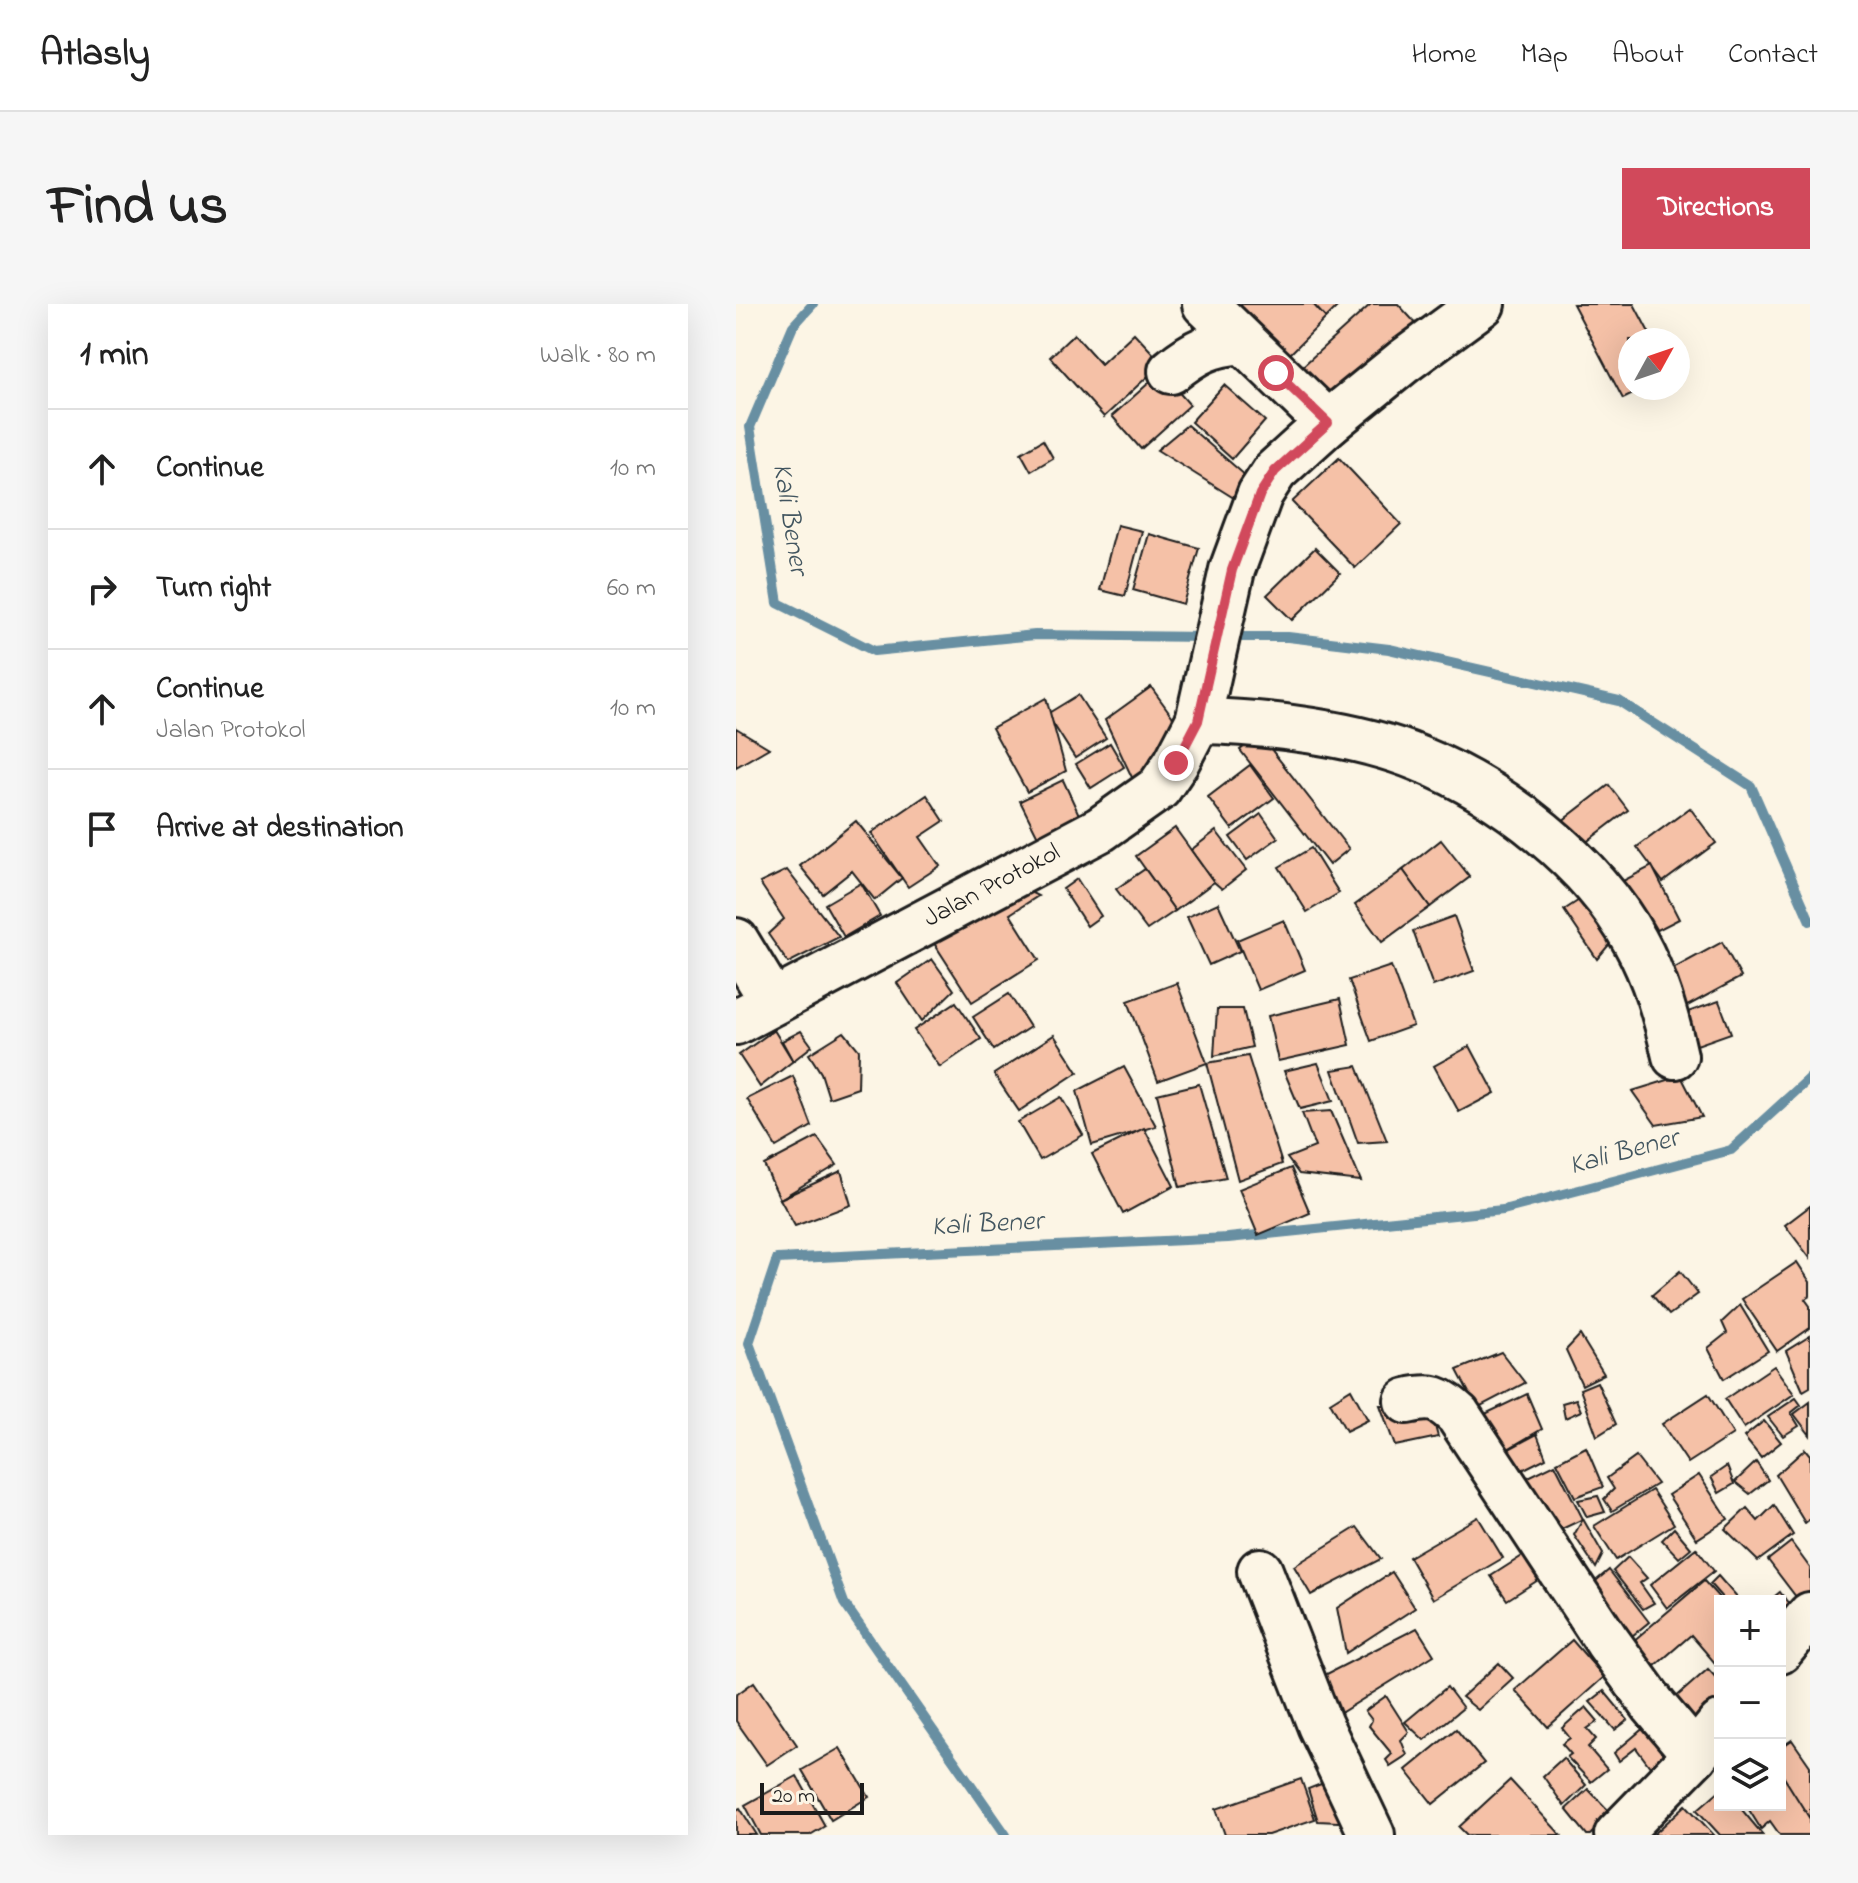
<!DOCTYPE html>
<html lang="en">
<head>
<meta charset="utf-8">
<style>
	:root { --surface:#fff; --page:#f6f6f6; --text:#222; --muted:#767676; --line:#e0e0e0; --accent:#d1495b }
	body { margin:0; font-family:"Indie Flower",sans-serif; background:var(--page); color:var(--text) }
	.controls { position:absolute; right:24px; bottom:24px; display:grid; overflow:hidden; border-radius:0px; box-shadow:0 8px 32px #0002 }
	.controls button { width:72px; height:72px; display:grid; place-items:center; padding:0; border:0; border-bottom:2px solid var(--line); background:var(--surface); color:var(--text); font:40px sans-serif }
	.compass { position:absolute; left:882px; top:24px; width:72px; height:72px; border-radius:50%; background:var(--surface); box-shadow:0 8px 32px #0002; rotate:50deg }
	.scale { position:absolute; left:24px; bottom:20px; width:104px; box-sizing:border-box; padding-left:8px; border:4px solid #1c1c1c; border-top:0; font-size:22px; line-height:28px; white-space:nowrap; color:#1c1c1c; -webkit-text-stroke:6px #fcf5e5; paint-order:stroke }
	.stop { position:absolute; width:24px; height:24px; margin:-18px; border:6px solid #d1495b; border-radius:50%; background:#fff }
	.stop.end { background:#d1495b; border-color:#fff; box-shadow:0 2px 8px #0008 }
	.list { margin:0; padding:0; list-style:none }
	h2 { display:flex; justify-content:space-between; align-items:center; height:104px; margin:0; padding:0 32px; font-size:34px }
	h2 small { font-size:26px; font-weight:400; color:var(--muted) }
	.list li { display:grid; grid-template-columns:52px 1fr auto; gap:24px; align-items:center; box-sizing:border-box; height:120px; padding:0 32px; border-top:2px solid var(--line) }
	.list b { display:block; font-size:30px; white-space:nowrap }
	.list p { margin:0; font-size:26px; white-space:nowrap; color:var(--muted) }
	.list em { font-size:26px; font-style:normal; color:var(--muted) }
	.icon { flex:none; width:44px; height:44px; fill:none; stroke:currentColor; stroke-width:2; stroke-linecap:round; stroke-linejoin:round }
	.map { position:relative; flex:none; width:1074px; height:1531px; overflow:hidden; border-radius:0px }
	header { display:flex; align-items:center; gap:48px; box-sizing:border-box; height:112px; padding:0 40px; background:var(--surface); border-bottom:2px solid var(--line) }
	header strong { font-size:38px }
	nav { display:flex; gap:44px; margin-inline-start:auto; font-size:28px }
	.intro { display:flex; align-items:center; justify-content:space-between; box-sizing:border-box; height:192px; padding:0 48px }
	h1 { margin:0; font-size:56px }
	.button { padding:20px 36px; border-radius:0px; background:var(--accent); color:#fff; font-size:28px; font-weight:700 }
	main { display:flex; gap:48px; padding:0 48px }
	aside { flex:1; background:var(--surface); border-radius:0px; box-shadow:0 8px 32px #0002 }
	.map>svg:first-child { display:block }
</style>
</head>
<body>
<header>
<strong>Atlasly</strong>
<nav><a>Home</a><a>Map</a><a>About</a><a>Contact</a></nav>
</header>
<div class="intro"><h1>Find us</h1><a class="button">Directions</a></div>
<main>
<aside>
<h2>1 min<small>Walk · 80 m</small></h2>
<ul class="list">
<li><svg class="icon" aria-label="ahead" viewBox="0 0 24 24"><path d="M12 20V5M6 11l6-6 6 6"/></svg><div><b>Continue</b></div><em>10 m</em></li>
<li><svg class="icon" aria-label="right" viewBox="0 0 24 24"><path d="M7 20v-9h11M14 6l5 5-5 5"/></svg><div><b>Turn right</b></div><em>60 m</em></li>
<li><svg class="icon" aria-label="ahead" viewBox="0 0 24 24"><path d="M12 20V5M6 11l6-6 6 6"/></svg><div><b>Continue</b><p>Jalan Protokol</p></div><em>10 m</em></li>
<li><svg class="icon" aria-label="arrive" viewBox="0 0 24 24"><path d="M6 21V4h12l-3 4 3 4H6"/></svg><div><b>Arrive at destination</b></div></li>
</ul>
</aside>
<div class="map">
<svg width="1074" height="1531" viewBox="0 0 1074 1531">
	<rect width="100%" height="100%" fill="#fcf5e5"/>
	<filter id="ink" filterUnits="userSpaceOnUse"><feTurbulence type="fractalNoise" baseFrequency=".0125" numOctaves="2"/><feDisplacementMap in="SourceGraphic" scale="16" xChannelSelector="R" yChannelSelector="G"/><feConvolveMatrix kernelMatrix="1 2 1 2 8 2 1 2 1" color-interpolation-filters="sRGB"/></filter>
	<g filter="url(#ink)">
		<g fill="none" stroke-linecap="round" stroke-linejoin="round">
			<g stroke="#688fa2" stroke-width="10">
				<polyline points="77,0 57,22 14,123 42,299 138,347 299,331 471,333"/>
				<polyline points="491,333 552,333 653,345 883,397 1015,482 1074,617"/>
				<polyline points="270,1531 108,1299 13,1039 41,955 492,934 767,906 995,846 1074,774"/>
			</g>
		</g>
		<g fill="#f5c1a7" stroke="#1c1c1c" stroke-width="2">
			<polygon points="497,0 577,0 590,14 545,59"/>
			<polygon points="577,0 604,0 590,14"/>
			<polygon points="635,0 662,0 684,24 593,107 559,69"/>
			<polygon points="837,0 898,0 917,36 894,36 894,84 909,84 887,95"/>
			<polygon points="398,29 426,59 368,113 314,53 338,30 365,60"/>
			<polygon points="425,68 454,101 405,145 376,112"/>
			<polygon points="488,81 529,117 496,155 455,118"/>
			<polygon points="451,121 517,178 501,196 421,146"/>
			<polygon points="307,136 317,154 295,167 285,149"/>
			<polygon points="603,154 665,220 619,264 556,198"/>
			<polygon points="381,221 406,227 389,292 364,286"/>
			<polygon points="413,230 463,244 447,300 397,286"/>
			<polygon points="579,244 604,269 556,316 531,291"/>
			<polygon points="415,383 447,427 400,482 369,416"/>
			<polygon points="342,391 370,434 339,454 311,410"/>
			<polygon points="310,394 330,467 291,488 256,424"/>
			<polygon points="0,424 33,444 0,463"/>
			<polygon points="524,431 613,545 593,561 504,446"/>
			<polygon points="374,439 388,463 355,484 340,460"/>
			<polygon points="514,461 538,494 496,525 472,493"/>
			<polygon points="327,476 345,515 303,535 284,497"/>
			<polygon points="873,481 892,506 836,549 817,524"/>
			<polygon points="191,491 208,517 184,533 204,562 172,583 135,529"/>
			<polygon points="954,504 980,539 927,578 901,543"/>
			<polygon points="525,510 542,534 511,556 494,533"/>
			<polygon points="120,517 166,574 139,596 116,567 87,590 64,562"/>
			<polygon points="439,524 478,578 439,607 400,552"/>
			<polygon points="480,527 510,566 486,585 478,578 455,546"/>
			<polygon points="705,536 734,573 694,603 667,566"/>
			<polygon points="575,544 603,589 571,608 543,563"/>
			<polygon points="916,562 943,615 908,633 881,580"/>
			<polygon points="409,565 439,607 411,626 380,585"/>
			<polygon points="51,566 103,633 52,659 32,630 48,615 24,579"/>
			<polygon points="667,566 694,603 646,638 619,601"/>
			<polygon points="341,575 365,612 351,622 327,585"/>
			<polygon points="125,579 144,612 108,633 89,600"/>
			<polygon points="282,582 302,592 274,610 303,656 236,698 196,636"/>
			<polygon points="854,589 882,630 861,655 828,606"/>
			<polygon points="482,599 504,647 473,661 451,613"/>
			<polygon points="718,612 738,667 697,682 677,627"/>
			<polygon points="548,616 569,666 522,686 501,636"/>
			<polygon points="986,638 1005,673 944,706 935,666"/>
			<polygon points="196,655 218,686 186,717 161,679"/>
			<polygon points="655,662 677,722 635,737 613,676"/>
			<polygon points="441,679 471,759 422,777 392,697"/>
			<polygon points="273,690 294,723 258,746 237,713"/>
			<polygon points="604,695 614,741 542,757 532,712"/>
			<polygon points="983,697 995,729 958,742 946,710"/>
			<polygon points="220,698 245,735 204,763 178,726"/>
			<polygon points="481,705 507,705 516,743 478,752"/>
			<polygon points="38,726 57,757 24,783 3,751"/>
			<polygon points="65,727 76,742 57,757 46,737"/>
			<polygon points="108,728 123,746 122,784 93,794 85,769 73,750"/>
			<polygon points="318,731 342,768 283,807 258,770"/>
			<polygon points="734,742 759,789 723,808 698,762"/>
			<polygon points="512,752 546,860 502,876 471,759"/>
			<polygon points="582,759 597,797 564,805 548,767"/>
			<polygon points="621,762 651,837 622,839 596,766"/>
			<polygon points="388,763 420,822 356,841 341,787"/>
			<polygon points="57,772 76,822 40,843 11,795"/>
			<polygon points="945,772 966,813 920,821 896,787"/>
			<polygon points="463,780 490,874 444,883 421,790"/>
			<polygon points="325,793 347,831 304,856 282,818"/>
			<polygon points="595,807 625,877 563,870 551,854 579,843 566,809"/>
			<polygon points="408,824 438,882 387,910 356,850"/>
			<polygon points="81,833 101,861 44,895 28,861"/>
			<polygon points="555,864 574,909 522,931 503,885"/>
			<polygon points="105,867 115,901 59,922 44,895"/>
			<polygon points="1074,902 1074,954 1049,921"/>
			<polygon points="1061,958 1074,978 1074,992 1069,995 1074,1002 1074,1024 1041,1047 1006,995"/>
			<polygon points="944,967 962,990 933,1011 916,991"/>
			<polygon points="1004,1001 1032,1047 988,1075 972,1044 991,1029 986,1018"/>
			<polygon points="844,1031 868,1070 846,1081 830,1046"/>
			<polygon points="1074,1032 1074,1083 1067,1087 1050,1047"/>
			<polygon points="765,1048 789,1079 741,1104 721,1066"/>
			<polygon points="1038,1062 1058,1090 1008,1124 989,1095"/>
			<polygon points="861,1078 880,1120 861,1132 844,1085"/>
			<polygon points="615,1085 632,1116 610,1127 594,1098"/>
			<polygon points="791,1090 806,1125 770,1146 749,1110"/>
			<polygon points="972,1090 997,1130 952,1159 926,1120"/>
			<polygon points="1060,1094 1065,1101 1055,1109 1063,1122 1047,1132 1032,1113"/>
			<polygon points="840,1095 845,1107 829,1114 826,1099"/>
			<polygon points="1074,1098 1074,1131 1058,1110"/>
			<polygon points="644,1101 694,1104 702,1133 659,1142"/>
			<polygon points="1028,1117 1045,1138 1025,1154 1008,1133"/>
			<polygon points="801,1130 810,1154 782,1168 773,1145"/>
			<polygon points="850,1143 867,1183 839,1193 821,1158"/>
			<polygon points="1069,1145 1074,1151 1074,1215 1069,1219 1040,1171"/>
			<polygon points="900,1153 921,1180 876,1207 868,1195 878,1185 871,1174"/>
			<polygon points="1020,1158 1032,1176 1014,1190 999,1178"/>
			<polygon points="819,1160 847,1215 809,1233 782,1178"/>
			<polygon points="991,1162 998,1180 983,1189 975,1173"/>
			<polygon points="963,1171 992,1215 961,1235 932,1191"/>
			<polygon points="916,1186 938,1220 880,1256 858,1222"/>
			<polygon points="862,1192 869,1208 851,1213 842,1196"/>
			<polygon points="1038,1201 1057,1231 1022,1257 989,1225 1011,1204 1022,1217"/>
			<polygon points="742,1213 767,1254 697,1295 673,1253"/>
			<polygon points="847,1215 867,1250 860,1264 838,1231"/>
			<polygon points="621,1223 645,1255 575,1291 558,1262"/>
			<polygon points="938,1224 955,1244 943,1254 926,1236"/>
			<polygon points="1055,1238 1074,1264 1074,1296 1067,1302 1032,1256"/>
			<polygon points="805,1240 821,1264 771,1296 755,1272"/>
			<polygon points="960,1244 978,1267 931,1304 914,1281"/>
			<polygon points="892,1253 911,1274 904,1279 918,1299 907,1305 877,1267"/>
			<polygon points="873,1266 913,1318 891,1336 849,1286"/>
			<polygon points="656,1268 679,1304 610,1349 601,1304"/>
			<polygon points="982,1272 1004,1297 989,1297 974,1280"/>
			<polygon points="968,1277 986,1297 984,1365 955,1331 912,1368 890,1343"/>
			<polygon points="1044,1288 1061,1311 1044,1325 1044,1297 1033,1297"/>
			<polygon points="681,1324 698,1351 593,1416 575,1378"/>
			<polygon points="836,1336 868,1373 812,1423 779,1386"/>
			<polygon points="763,1359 777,1374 742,1406 726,1393"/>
			<polygon points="972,1365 984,1378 984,1408 952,1428 930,1402"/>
			<polygon points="18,1378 61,1441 31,1461 0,1417 0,1391"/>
			<polygon points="711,1383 727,1404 688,1436 669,1418"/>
			<polygon points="868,1387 892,1416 879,1426 854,1398"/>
			<polygon points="650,1392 673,1428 665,1436 671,1451 654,1462 650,1456 656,1450 633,1422 636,1416 629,1407"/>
			<polygon points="850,1403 862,1417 851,1425 860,1435 852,1443 871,1465 855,1478 831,1453 835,1450 826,1440 834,1434 826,1424"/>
			<polygon points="916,1417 949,1455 926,1479 900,1444 883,1457 878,1449"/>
			<polygon points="720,1425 748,1459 697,1500 670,1466"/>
			<polygon points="1056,1436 1074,1462 1074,1531 1064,1531 1044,1501 1044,1444"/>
			<polygon points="104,1444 133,1493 95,1516 66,1466"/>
			<polygon points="827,1454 850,1481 828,1502 807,1472"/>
			<polygon points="1044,1467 1074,1515 1074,1531 1044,1531 1034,1517 1025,1525 1010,1501 1044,1501"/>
			<polygon points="61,1472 89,1522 74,1531 25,1531 9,1501"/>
			<polygon points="565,1475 579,1515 532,1531 489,1531 480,1505"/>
			<polygon points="774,1476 825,1531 731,1531 723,1523"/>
			<polygon points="585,1480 621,1519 582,1517 572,1485"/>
			<polygon points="852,1485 875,1509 854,1531 851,1531 830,1505"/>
			<polygon points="984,1486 984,1501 1002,1501 1027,1531 984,1531 961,1506"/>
			<polygon points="950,1501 978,1531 917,1531"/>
			<polygon points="4,1504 21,1531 0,1531 0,1506"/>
		</g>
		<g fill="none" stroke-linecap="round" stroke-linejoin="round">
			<g stroke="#1c1c1c" stroke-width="50">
				<g id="minor">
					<polyline points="469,0 592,119"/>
					<path d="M 435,67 C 461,46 473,41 506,37"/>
					<path d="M 462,417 C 529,418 622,429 684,455 C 766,488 856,558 899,637 C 919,673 930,712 939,752"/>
					<polyline points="0,637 37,698"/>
					<path id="s1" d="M 0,718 L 365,525 L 423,484 L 440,459 L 462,417 L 496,266 L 524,190 L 539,167 L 592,119 L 667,58 L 746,0"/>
					<path d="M 671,1097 C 697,1091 703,1094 722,1111 L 871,1337 L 918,1402 L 959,1451"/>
					<polyline points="524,1267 584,1421 636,1531"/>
					<polyline points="1044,1347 1074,1311"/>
					<polyline points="881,1531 959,1451 984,1420"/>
				</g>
			</g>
			<use href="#minor" stroke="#fcf5e5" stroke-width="44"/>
		</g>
	</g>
	<g fill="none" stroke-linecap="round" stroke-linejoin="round" filter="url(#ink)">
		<polyline stroke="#d1495b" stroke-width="10" points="440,459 462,417 496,266 524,190 539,167 592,119 540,69"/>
	</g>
	<g text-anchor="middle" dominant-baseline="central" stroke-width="6" stroke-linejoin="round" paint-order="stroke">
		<g font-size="26" fill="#1c1c1c" stroke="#fcf5e5">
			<text stroke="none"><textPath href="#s1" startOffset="290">Jalan Protokol</textPath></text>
		</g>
		<g font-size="28" font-style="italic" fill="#42555f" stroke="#fcf5e5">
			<text transform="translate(53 215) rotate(81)">Kali Bener</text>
			<text transform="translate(888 849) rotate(-15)">Kali Bener</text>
			<text transform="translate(251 921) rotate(-3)">Kali Bener</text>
		</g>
	</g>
</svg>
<div class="controls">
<button>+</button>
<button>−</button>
<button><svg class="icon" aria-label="layers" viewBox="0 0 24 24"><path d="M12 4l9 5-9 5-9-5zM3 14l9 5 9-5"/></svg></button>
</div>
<svg class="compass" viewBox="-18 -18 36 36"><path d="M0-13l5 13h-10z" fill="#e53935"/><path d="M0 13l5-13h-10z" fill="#767676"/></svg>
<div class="scale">20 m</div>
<div class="stop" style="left:540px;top:69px"></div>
<div class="stop end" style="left:440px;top:459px"></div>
</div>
</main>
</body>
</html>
